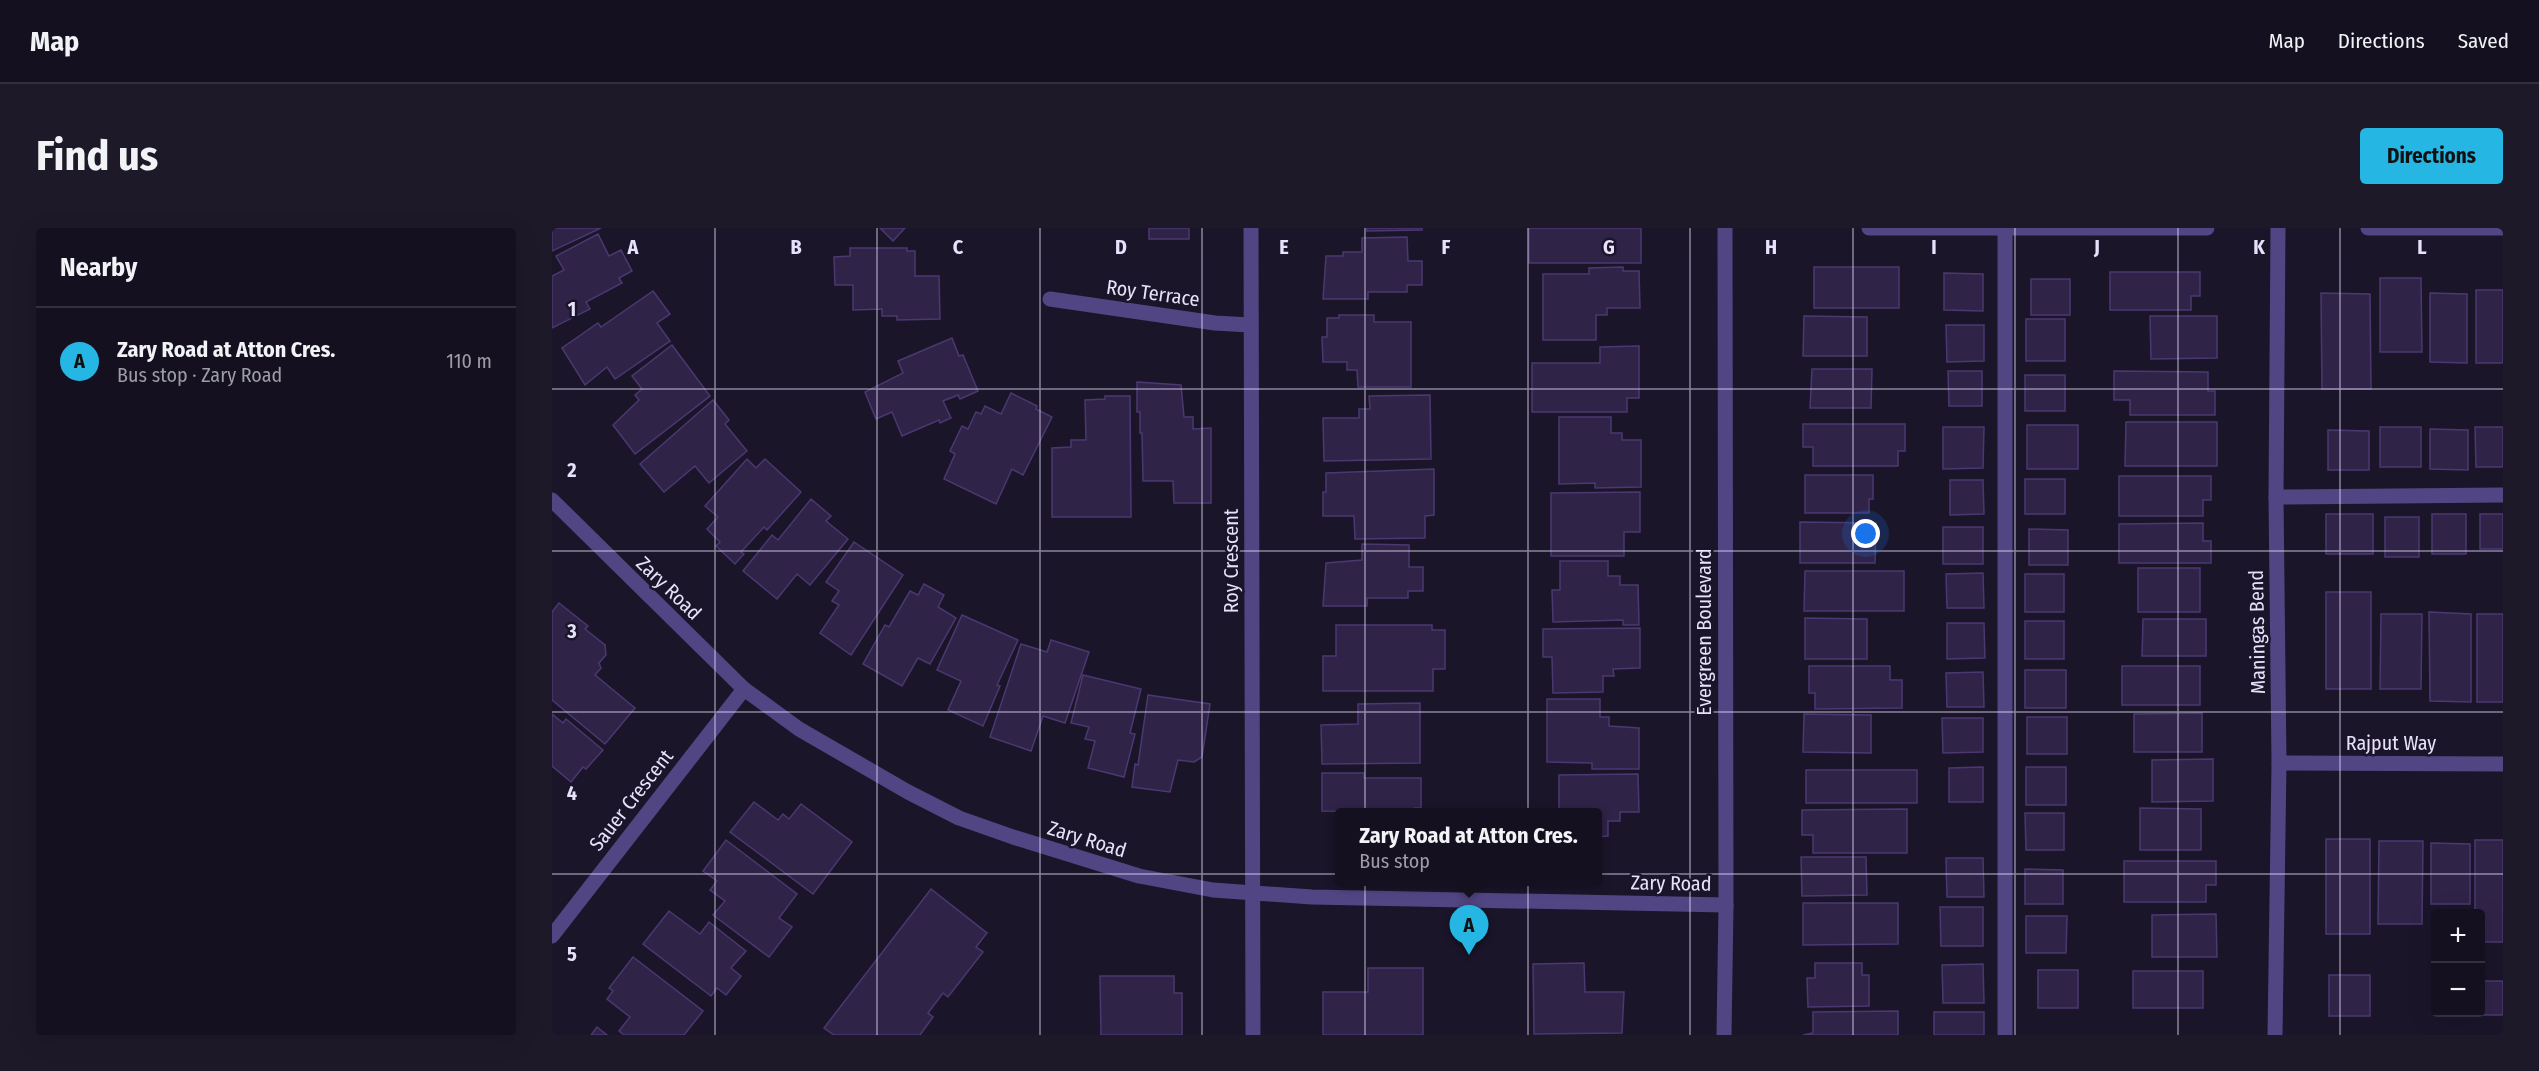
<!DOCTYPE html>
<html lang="en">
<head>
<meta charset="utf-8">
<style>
	:root { --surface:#141020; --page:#1d1929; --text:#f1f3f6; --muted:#9d9da5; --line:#33303e; --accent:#26b6e3 }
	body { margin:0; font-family:"Fira Sans Condensed",sans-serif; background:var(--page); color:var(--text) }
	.controls { position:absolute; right:18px; bottom:18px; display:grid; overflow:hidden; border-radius:6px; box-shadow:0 6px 24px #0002 }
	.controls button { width:54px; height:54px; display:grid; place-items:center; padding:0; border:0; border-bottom:2px solid var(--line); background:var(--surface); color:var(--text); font:30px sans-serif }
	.you { position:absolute; left:1314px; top:306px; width:21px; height:21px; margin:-15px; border:4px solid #fff; border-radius:50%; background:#1a73e8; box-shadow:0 0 0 9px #1a73e833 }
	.badge { display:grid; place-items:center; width:39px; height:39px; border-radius:50%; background:var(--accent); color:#111; font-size:20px; font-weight:700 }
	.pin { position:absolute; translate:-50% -50px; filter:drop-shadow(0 2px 3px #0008) }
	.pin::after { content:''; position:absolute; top:32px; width:21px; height:18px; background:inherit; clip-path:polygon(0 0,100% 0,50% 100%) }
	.popup { position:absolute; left:783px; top:580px; width:267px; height:78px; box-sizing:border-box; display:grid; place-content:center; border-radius:6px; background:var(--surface); filter:drop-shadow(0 2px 4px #0005); font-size:20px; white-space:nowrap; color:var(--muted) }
	.popup b { font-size:22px; color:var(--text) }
	.popup::after { content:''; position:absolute; left:50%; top:100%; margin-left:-12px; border:12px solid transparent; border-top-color:var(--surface) }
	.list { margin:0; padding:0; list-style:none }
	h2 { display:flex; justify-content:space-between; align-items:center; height:78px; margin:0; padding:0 24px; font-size:26px }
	h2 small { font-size:20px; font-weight:400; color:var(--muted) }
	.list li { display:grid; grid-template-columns:39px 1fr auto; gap:18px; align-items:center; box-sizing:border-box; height:108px; padding:0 24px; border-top:2px solid var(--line) }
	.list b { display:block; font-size:22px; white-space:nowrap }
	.list p { margin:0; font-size:20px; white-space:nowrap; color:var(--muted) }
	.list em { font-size:20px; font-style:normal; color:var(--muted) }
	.map { position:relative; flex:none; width:1951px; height:807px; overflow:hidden; border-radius:6px }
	header { display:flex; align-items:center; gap:36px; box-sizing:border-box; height:84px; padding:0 30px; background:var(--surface); border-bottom:2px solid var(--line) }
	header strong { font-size:28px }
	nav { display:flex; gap:33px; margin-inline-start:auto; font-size:21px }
	.intro { display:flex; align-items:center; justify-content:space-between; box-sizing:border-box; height:144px; padding:0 36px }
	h1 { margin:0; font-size:42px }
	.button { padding:15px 27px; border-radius:6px; background:var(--accent); color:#111; font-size:21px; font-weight:700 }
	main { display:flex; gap:36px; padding:0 36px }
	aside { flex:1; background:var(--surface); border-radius:6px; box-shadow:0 6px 24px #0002 }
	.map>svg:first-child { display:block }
</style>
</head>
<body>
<header>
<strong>Map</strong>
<nav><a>Map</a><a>Directions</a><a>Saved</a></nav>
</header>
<div class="intro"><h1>Find us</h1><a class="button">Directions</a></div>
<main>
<aside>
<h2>Nearby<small></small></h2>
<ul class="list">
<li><span class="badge">A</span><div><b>Zary Road at Atton Cres.</b><p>Bus stop · Zary Road</p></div><em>110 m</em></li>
</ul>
</aside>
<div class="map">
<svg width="1951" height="807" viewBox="0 0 1951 807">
	<rect width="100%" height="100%" fill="#1b152a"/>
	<g fill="#302348" stroke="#4b3871" stroke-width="1.5">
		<polygon points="0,0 49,0 0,23"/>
		<polygon points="328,0 353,0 341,13"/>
		<rect x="597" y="0" width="40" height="11"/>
		<polygon points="815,0 870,0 870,2 815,3"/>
		<rect x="977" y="0" width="112" height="35"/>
		<polygon points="46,6 57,28 69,22 80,43 67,50 70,55 34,74 38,81 0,100 0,48 12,42 4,28"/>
		<polygon points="855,9 856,33 870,33 870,57 855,57 855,64 816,64 816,71 771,71 774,28 791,28 791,24 810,24 810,10"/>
		<polygon points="298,20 355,20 355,23 363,23 363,48 387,48 388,91 345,92 345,88 330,88 330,81 301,82 301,57 283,57 282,29 298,28"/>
		<polygon points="1071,39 1071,43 1087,43 1088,80 1055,80 1055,87 1044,87 1044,112 991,112 991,46 1037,46 1037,40"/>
		<rect x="1262" y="39" width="85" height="41"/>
		<polygon points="1558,44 1648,44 1648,68 1639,68 1639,82 1558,82"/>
		<polygon points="1392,45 1431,46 1431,83 1392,82"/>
		<polygon points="1828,50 1869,50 1870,124 1828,124"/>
		<rect x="1479" y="51" width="39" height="36"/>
		<rect x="1924" y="62" width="27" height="73"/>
		<polygon points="101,63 118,86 105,95 118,113 63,151 55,139 33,157 10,120 46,95 49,99"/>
		<polygon points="1769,65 1818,66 1819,161 1770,161"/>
		<polygon points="1878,65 1915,66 1915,135 1878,134"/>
		<polygon points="787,87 822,87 822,94 859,94 859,159 806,159 805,142 795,142 795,134 771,134 770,109 775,109 775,90 787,90"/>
		<polygon points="1252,88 1315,89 1315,128 1251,128"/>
		<polygon points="1598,88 1665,88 1665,130 1599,131"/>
		<rect x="1474" y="91" width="39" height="42"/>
		<polygon points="1394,97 1432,97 1432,133 1395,134"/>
		<polygon points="400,110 407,128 411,127 426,163 408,171 406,167 391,173 399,190 388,195 387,192 350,208 340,184 324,191 313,164 351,145 346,133"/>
		<polygon points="120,117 158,168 83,226 61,197 87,172 83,167 90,161 80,148"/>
		<polygon points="1087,118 1087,170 1075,170 1075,184 980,184 980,135 1048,135 1048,119"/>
		<polygon points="1260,141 1320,141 1319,180 1258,180"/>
		<polygon points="1396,143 1430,143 1430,178 1397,178"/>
		<polygon points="1562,143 1656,144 1656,163 1663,163 1663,187 1578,187 1578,172 1562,172"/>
		<rect x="1473" y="147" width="40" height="36"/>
		<polygon points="585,154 629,157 632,189 641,189 641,201 659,200 659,275 622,275 621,253 591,253 590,205 588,205 588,184 585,184"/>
		<polygon points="459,165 485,178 484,181 500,189 471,247 460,241 444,276 392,251 403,226 398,223 410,198 416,201 424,184 429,186 433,178 449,186"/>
		<polygon points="878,167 879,231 772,233 771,190 807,190 807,181 818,181 817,168"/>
		<polygon points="553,168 578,168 579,289 500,289 500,220 519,219 519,212 534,212 533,172 553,171"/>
		<polygon points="161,172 177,192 173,196 195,223 157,255 143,238 112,264 88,236"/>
		<polygon points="1007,189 1059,189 1059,205 1070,205 1070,212 1089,212 1089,259 1043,260 1043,255 1007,256"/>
		<polygon points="1574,194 1665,194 1665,238 1573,238"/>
		<polygon points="1251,196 1353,196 1353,223 1346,223 1346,238 1261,238 1261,219 1251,219"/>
		<rect x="1475" y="197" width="51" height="44"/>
		<polygon points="1391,199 1432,199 1431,240 1391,241"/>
		<rect x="1828" y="199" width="41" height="40"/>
		<polygon points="1923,199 1951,199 1951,239 1924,239"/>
		<polygon points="1878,201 1916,202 1916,242 1878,241"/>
		<polygon points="1776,202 1817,203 1817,242 1776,242"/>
		<polygon points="195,231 204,240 213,231 249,264 215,302 212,299 189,324 192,326 183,336 164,318 168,314 155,301 166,289 153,278"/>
		<polygon points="882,241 882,287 873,288 873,310 803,311 802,288 771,288 771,264 774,264 774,245"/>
		<polygon points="1253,247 1321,247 1321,271 1317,271 1317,285 1253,285"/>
		<polygon points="1567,248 1659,248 1659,272 1651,272 1651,288 1567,288"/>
		<rect x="1473" y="251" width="40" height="35"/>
		<polygon points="1398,252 1431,252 1432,286 1398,287"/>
		<polygon points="1088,264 1088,304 1072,304 1072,328 999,328 999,265"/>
		<polygon points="259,271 279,288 274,293 296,311 258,357 245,346 225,371 191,343 220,307 226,312"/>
		<rect x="1774" y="286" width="47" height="40"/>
		<rect x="1880" y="286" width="34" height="40"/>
		<rect x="1928" y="286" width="23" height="35"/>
		<rect x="1833" y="289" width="34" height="40"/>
		<polygon points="1248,294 1324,295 1323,335 1248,335"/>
		<polygon points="1651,295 1651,313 1659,313 1659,335 1567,335 1567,296"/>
		<rect x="1391" y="299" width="40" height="37"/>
		<polygon points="1477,301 1516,302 1516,337 1477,337"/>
		<polygon points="302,314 351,347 299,427 268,405 287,377 280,373 287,363 274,354"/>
		<polygon points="810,316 857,317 857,339 871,339 871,363 856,363 856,370 815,370 815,378 771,378 774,335 810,332"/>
		<polygon points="1008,333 1056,333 1056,348 1068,348 1068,357 1086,357 1087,397 1071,397 1071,392 1001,394 1000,362 1008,362"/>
		<rect x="1586" y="340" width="62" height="44"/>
		<polygon points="1253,343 1352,343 1352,383 1252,383"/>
		<polygon points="1431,345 1432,380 1395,380 1394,346"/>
		<rect x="1473" y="346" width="39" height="38"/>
		<polygon points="372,356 392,367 386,379 404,390 378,436 366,430 350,458 311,436 333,397 337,399 358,363 366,367"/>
		<rect x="1774" y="364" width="45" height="97"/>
		<polygon points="7,375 36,398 33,401 53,417 54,427 47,435 49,440 43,447 83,480 53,516 0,472 0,384"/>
		<polygon points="1877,384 1919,386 1919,474 1878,473"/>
		<polygon points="1829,386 1870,386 1869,461 1828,461"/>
		<rect x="1925" y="386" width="26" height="88"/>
		<polygon points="410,387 466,412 445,457 448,458 431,498 396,482 409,453 385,442"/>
		<polygon points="1253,390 1315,391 1315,431 1253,431"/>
		<polygon points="1591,391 1654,391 1654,428 1590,428"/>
		<rect x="1473" y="393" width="39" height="38"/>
		<polygon points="1395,395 1432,395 1433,430 1395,431"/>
		<polygon points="784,397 880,397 880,402 893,402 893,441 881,441 881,463 771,463 771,428 784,428"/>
		<polygon points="1088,400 1088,440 1061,441 1062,448 1051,448 1051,464 1001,465 1000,429 991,429 991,401"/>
		<polygon points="499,412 537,424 513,495 491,488 479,523 438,509 469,416 495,424"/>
		<polygon points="1257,438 1338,438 1338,452 1350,452 1350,480 1263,481 1263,465 1257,465"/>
		<rect x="1570" y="438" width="78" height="39"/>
		<rect x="1473" y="442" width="41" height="38"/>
		<polygon points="1431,444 1432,479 1395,479 1394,445"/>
		<polygon points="531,447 589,461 578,505 583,506 572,549 536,540 543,513 533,511 537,499 519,495"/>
		<polygon points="596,467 658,476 650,529 642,534 626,532 618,564 580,559 583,536 586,537"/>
		<polygon points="995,471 1048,471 1048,489 1057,489 1057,498 1087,500 1087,541 1040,541 1040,535 995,534"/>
		<polygon points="868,475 868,535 770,536 769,497 806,496 806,476"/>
		<polygon points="1650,485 1650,524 1582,524 1582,486"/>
		<polygon points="0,486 11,495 14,491 51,522 34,541 31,539 19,554 0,538"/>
		<polygon points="1252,486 1319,487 1319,525 1251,524"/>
		<rect x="1475" y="489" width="40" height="37"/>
		<polygon points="1390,490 1431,490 1431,524 1391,525"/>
		<polygon points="1661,531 1661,573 1600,574 1600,532"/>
		<polygon points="1431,539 1431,574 1397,574 1397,540"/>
		<rect x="1474" y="539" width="40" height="38"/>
		<rect x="1254" y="542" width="111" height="33"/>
		<polygon points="770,545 812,545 812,550 869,550 869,580 862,580 862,584 770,583"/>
		<polygon points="1086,546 1087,584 1068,584 1068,593 1056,593 1056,608 1046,609 1046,584 1007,584 1007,547"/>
		<polygon points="202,574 226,592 231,586 237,591 249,576 300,614 261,666 178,604"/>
		<polygon points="1588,580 1649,581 1649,622 1588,622"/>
		<polygon points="1355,581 1355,625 1261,625 1261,607 1250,607 1250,582"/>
		<polygon points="1473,585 1512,585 1512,622 1474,622"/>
		<rect x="1774" y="611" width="44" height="95"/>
		<polygon points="174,612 245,666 227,690 240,699 217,729 161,687 173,673 158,662 165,653 151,643"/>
		<polygon points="1923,612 1951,612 1951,714 1928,714 1928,686 1923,686"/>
		<polygon points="1827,613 1871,613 1870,696 1826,696"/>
		<polygon points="1879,615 1918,616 1918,676 1879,676"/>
		<polygon points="1249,629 1314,629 1315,667 1250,668"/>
		<polygon points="1394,630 1431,630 1432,669 1395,669"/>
		<polygon points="1572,633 1664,633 1664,657 1654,657 1654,674 1572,674"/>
		<polygon points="1473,641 1511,642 1511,676 1473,676"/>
		<polygon points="379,661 435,705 424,719 431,724 396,769 391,765 376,785 381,789 368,807 282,807 272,800"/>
		<polygon points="1251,675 1346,675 1346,716 1251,717"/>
		<polygon points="1388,679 1431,679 1431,718 1389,718"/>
		<polygon points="117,683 148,706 157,694 194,723 179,740 189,748 174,767 165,760 159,768 91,716"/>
		<polygon points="1664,686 1665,729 1600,729 1600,687"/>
		<polygon points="1474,688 1515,688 1514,725 1474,725"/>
		<polygon points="81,729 151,783 132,807 72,807 67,803 78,789 55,771 61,763 57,760"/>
		<polygon points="1032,735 1033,764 1072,764 1070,805 982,806 981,736"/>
		<polygon points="1263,735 1310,735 1310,747 1317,747 1317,778 1256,779 1255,750 1263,750"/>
		<polygon points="1431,736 1432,775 1391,775 1390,737"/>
		<polygon points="816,740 871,740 871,807 771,807 771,764 816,764"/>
		<rect x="1486" y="742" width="40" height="38"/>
		<rect x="1581" y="743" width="70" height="37"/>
		<rect x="1777" y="747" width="41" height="41"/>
		<polygon points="548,748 622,748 622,765 630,765 630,807 549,807"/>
		<rect x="1929" y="753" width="22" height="34"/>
		<polygon points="1346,783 1346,807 1251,807 1261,805 1261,784"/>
		<rect x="1382" y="784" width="50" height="23"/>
		<polygon points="45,799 55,807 39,807"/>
	</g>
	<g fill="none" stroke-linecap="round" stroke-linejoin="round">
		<g stroke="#514683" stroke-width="15">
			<polyline points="699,0 701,807"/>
			<polyline points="1317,0 1655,0"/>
			<polyline points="1816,0 1951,0"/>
			<polyline points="1453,1 1453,807"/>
			<polyline points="498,71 663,95 698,97"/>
			<polyline points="1724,269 1951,267"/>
			<polyline points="0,272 192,461 247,501 356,564 407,590 461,609 587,648 661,662 760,669 1174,677"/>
			<polyline points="1727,535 1951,536"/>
			<polyline points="0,708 192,461"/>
			<polyline points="1172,807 1174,677 1173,0"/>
			<polyline points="1723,807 1727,535 1724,269 1726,0"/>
		</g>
	</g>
	<path fill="none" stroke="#e8e1fb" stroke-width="1.5" stroke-opacity="0.55" d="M 163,0 L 163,807M 325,0 L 325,807M 488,0 L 488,807M 650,0 L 650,807M 813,0 L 813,807M 976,0 L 976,807M 1138,0 L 1138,807M 1301,0 L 1301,807M 1463,0 L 1463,807M 1626,0 L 1626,807M 1788,0 L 1788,807M 0,161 L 1951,161M 0,323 L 1951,323M 0,484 L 1951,484M 0,646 L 1951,646"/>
	<g text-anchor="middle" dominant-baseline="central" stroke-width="5" stroke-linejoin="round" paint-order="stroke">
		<g font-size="20" fill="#e8e1fb" stroke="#1b152a">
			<text transform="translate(601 65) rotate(8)">Roy Terrace</text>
			<text transform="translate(679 333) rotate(-90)">Roy Crescent</text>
			<text transform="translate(117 360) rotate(44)">Zary Road</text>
			<text transform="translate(1152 404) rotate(-90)">Evergreen Boulevard</text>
			<text transform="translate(1705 404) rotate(-91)">Maningas Bend</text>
			<text x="1839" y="515">Rajput Way</text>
			<text transform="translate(79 572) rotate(-52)">Sauer Crescent</text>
			<text transform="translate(535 611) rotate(17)">Zary Road</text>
			<text transform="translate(1119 655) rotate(1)">Zary Road</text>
		</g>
	</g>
	<g font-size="20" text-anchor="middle" font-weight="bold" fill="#e8e1fb" stroke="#1b152a" stroke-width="5" stroke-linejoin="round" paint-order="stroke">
		<text x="81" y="26">A</text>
		<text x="244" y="26">B</text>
		<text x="406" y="26">C</text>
		<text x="569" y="26">D</text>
		<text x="732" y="26">E</text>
		<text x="894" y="26">F</text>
		<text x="1057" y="26">G</text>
		<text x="1219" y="26">H</text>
		<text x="1382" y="26">I</text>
		<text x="1545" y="26">J</text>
		<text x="1707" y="26">K</text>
		<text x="1870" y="26">L</text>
		<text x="20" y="88">1</text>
		<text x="20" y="249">2</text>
		<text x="20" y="410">3</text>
		<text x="20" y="572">4</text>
		<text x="20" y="733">5</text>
	</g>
</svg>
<div class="controls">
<button>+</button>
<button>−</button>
</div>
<div class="you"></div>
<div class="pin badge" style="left:917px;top:727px">A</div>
<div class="popup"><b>Zary Road at Atton Cres.</b>Bus stop</div>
</div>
</main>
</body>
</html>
